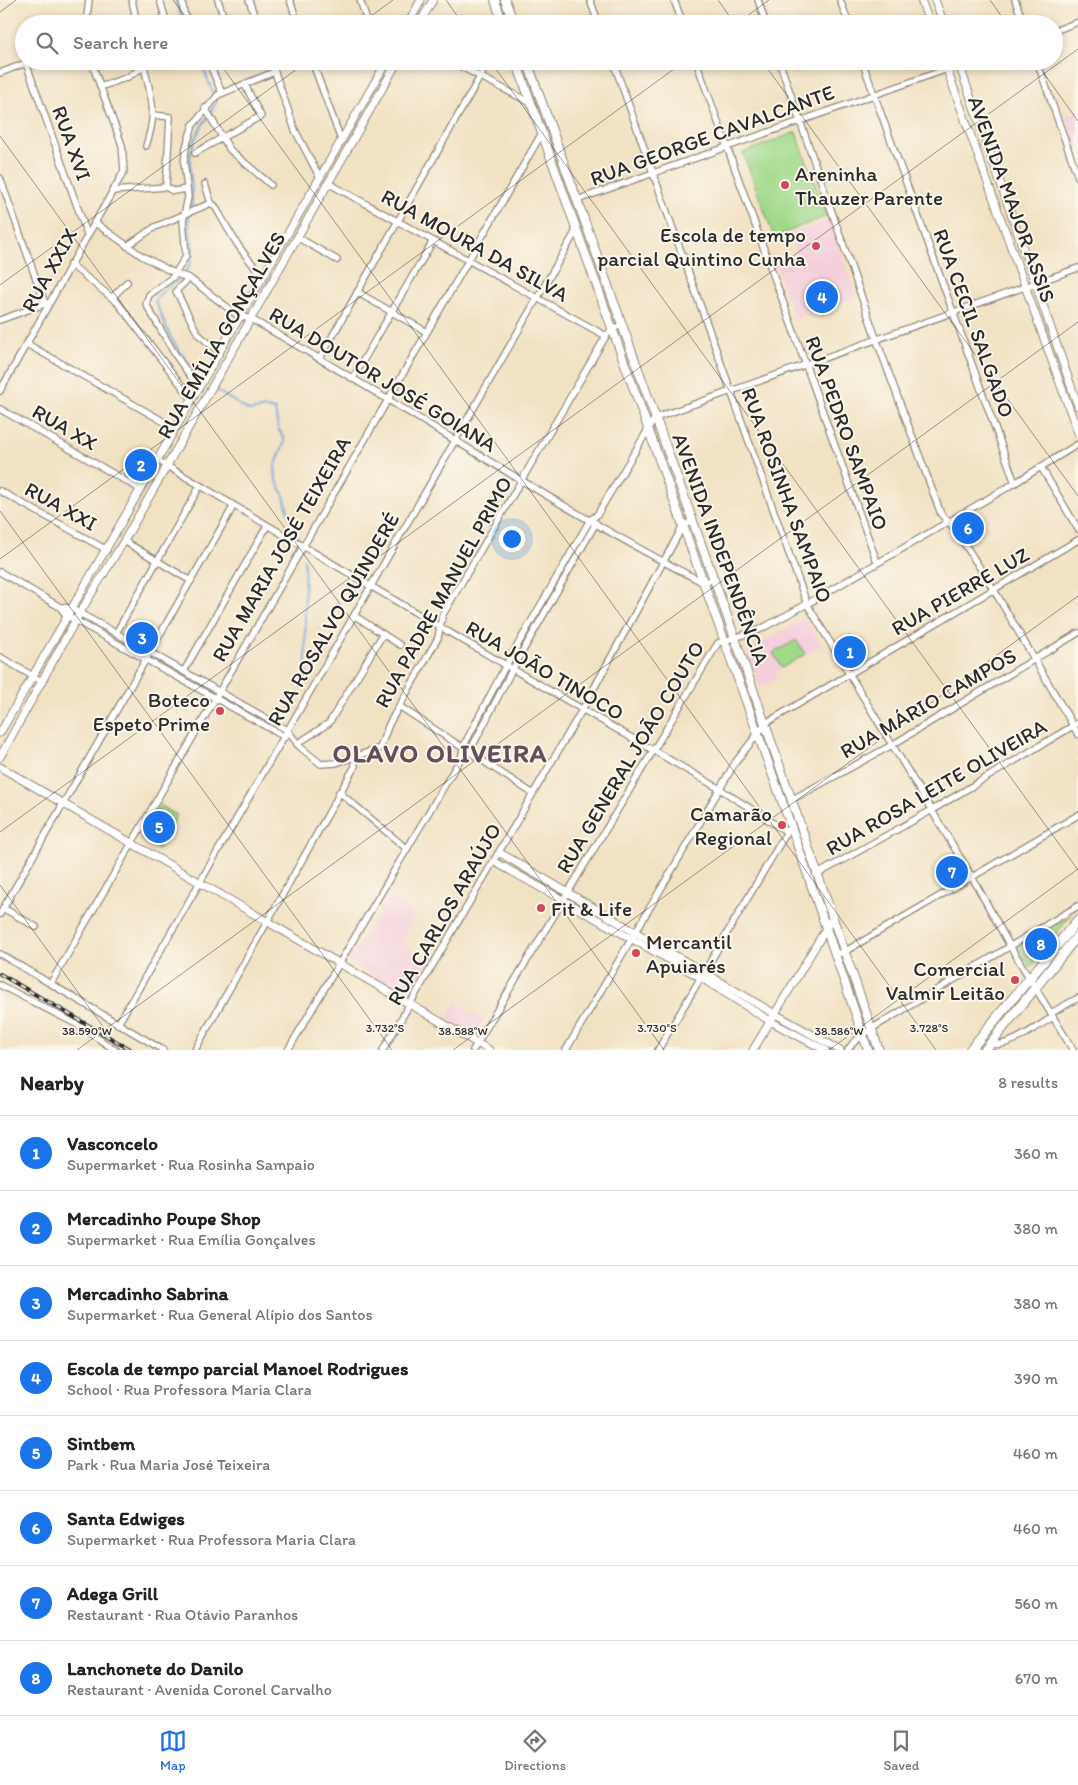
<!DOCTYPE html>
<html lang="en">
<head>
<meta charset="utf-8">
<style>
	:root { --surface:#fff; --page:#f6f6f6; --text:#222; --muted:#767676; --line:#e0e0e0; --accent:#1a73e8 }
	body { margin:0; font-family:Itim,sans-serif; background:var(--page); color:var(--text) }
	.you { position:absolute; left:511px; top:538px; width:18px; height:18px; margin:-12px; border:4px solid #fff; border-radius:50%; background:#1a73e8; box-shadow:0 0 0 8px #1a73e833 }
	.badge { display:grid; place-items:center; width:32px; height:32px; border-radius:50%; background:var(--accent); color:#fff; font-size:16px; font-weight:700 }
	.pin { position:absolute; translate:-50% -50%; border:2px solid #fff; box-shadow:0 1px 5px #0006 }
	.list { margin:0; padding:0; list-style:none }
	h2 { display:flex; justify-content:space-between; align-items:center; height:65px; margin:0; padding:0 20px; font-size:21px }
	h2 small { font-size:16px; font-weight:400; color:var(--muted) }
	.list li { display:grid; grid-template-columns:32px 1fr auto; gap:15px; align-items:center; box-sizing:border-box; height:75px; padding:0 20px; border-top:1px solid var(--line) }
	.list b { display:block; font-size:19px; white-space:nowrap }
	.list p { margin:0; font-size:16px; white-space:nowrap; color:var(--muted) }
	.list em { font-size:16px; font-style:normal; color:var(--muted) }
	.icon { flex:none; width:28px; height:28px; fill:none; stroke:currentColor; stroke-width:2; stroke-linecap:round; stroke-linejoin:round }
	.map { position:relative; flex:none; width:1078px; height:1050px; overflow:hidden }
	.search { position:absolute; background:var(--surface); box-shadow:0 2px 8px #0003; left:15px; right:15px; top:15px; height:55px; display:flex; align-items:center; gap:12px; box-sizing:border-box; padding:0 18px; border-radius:28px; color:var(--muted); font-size:19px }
	.sheet { height:665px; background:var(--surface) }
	nav { display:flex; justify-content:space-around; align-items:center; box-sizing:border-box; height:70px; border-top:1px solid var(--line); background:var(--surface); font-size:14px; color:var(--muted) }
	nav a { display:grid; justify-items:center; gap:2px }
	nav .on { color:var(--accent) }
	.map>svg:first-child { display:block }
</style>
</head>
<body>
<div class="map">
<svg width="1078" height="1050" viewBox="0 0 1078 1050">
	<rect width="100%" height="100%" fill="#fbf7ec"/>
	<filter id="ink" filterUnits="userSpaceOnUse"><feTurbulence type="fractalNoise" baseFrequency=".02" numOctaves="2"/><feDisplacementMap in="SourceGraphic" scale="10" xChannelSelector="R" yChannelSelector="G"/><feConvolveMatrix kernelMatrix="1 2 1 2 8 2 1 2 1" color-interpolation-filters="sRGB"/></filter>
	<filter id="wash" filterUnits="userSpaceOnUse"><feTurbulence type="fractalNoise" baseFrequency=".0096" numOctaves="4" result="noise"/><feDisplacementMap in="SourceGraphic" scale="20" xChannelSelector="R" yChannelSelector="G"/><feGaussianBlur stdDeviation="1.12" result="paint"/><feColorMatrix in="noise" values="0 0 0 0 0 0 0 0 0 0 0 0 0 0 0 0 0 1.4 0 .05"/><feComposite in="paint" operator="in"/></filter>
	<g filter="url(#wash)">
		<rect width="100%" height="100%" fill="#f2e2c4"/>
		<g fill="#f5cfdb">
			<polygon points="1078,110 1078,154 1065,116"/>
			<polygon points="829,220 857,297 795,320 776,267 798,259 789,234"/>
			<polygon points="804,618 822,645 776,672 779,678 760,687 747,651"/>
			<polygon points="389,896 416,913 400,942 428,963 409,997 348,961"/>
			<polygon points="456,1003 484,1020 476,1035 447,1018"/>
		</g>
		<g fill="#a1d98b" stroke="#66825b">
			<polygon points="796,132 827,216 774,237 743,153"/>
			<polygon points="796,640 805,654 782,668 773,653"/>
			<polygon points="160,805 177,815 158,849 141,839"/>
			<polygon points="1071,915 1030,968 1018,950 1019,946"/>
		</g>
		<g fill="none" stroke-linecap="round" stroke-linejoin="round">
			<g stroke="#6b9fd7" stroke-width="2">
				<polyline points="175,0 184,24"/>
				<polyline points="201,61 216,102 210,113"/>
				<path d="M 191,210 C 194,196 191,185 190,171 C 189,150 195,134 208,117"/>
				<path d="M 189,214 C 186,229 195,244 192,257 C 186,284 162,285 155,301 L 171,338 L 197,377"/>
				<polyline points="216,390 249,411 266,408 275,410 278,428 285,441 275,467 276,479 284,496 291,523 298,538"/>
				<polyline points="304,559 306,670 309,683"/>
			</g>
		</g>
	</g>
	<g filter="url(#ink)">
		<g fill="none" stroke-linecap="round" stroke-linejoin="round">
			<g stroke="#8e8678" stroke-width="8">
				<g id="minor">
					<polyline points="132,0 137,24"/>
					<polyline points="160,0 167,24"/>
					<polyline points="182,0 184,13 190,24"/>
					<polyline points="218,0 226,24"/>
					<polyline points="249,0 257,24"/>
					<polyline points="290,0 298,24"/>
					<polyline points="360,0 368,24"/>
					<polyline points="590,0 599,24"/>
					<polyline points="674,0 683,24"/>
					<polyline points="758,0 766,24"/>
					<polyline points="840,0 849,24"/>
					<polyline points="1015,0 1024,24"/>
					<polyline points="86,24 89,0"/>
					<polyline points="1054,31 1078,22"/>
					<path d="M 143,61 C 150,98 159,107 146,146"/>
					<polyline points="208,61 222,93"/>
					<polyline points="271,61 295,130 320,178"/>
					<polyline points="312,61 341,140"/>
					<polyline points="450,61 531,103"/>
					<polyline points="613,61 807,604 972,877 1010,946 1073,1050"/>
					<polyline points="696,61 877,562"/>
					<polyline points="779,61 877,341 941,514 955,529 994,590 1078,734"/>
					<polyline points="862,61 1015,483"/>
					<polyline points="1037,61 1078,177"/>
					<polyline points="26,63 87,234"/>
					<polyline points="0,73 31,61"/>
					<polyline points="100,87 128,77 153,61"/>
					<polyline points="205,108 230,150 271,185"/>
					<polyline points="153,115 170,117 166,187"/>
					<polyline points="195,153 261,116 245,85"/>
					<polyline points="0,178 45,304"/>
					<polyline points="328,183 606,336"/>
					<path d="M 205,184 L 211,203 L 215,206 C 231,234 240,253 264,276"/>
					<polyline points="112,191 166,187 173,191 187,189"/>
					<polyline points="577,200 970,61"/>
					<path d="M 94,222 L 142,256 L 176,274 L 189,278 L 240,317 L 249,318 C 402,404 548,503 704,583 L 714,579"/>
					<polyline points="297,237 337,260"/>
					<polyline points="127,246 155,227 211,203"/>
					<polyline points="70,264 117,302 192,399"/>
					<polyline points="189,278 176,291 198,334 219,352"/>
					<polyline points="357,292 425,331"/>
					<polyline points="112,298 127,282"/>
					<polyline points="0,320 47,303"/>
					<polyline points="27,344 175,428"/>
					<polyline points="320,358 489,61"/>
					<polyline points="353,378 433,241"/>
					<polyline points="199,388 176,356 146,304 149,295 173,277 186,256 183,221 188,197 184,162 186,147 193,125 218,95 274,72"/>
					<polyline points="0,391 124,171 122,145 91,61"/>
					<polyline points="0,409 140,489"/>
					<polyline points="157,460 440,627 720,789 787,832"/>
					<polyline points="1041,467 1078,529"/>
					<polyline points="0,491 107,550"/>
					<polyline points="124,541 191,581"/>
					<polyline points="0,572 60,607 66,615 285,737"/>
					<polyline points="60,607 70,608 116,633 287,730 300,747 321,764 336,763 380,748 389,724 438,638 442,616 606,336 612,329 622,325"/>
					<polyline points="355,616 400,645"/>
					<polyline points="116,633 200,486"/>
					<polyline points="0,657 43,682"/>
					<polyline points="184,671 267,526"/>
					<polyline points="399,706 532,793"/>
					<polyline points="297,744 329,723 383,634"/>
					<polyline points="462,756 470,751 512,670 596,523"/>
					<polyline points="339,792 407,849"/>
					<polyline points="793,799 892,745 1078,633"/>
					<polyline points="816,875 932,810 1078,723"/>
					<polyline points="3,908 36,927"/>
					<polyline points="0,914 233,507"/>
					<polyline points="0,954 163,1050"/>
					<polyline points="835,955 844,952 1078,815"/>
					<polyline points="51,983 542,133"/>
					<polyline points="0,985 78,1025 115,1050"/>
					<polyline points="1051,1013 1078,998"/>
					<polyline points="118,1024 576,231"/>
					<path d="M 991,1044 C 1010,1048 1037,1026 1053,1017"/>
					<polyline points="195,1050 355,766 354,755"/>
					<polyline points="288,1050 462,756 463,747 506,665 590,520 597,515 655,418 1078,268"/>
					<polyline points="383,1050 582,710 683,526 693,521"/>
					<polyline points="473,1050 718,643 759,630 807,604 1015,483 1078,444"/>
					<polyline points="566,1050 735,763 766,723 1078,540"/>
					<polyline points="658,1050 788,830"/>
					<polyline points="848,1050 853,1043 871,1029 1078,906"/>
				</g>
			</g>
			<g stroke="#8e8678" stroke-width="9">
				<g id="tertiary">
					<polyline points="921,0 930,24"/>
					<polyline points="935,0 944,24"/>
					<polyline points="408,24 421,0"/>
					<polyline points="419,24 433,0"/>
					<polyline points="944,61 1078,433"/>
					<polyline points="958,61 1078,406"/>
					<polyline points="0,733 387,61"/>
					<polyline points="0,757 79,614 124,541 398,61"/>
					<polyline points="0,767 489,1050"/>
					<polyline points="500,853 775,1014 840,1050"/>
					<polyline points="495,862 700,977 770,1021 825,1050"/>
					<polyline points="753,1050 833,917"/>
				</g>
			</g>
			<g stroke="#8e8678" stroke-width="10">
				<g id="secondary">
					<polyline points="495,0 503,24"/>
					<polyline points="505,0 514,24"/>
					<polyline points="516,61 791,826 868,1050"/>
					<polyline points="527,61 735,638 879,1050"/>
				</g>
			</g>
			<g stroke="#8e8678" stroke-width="11">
				<g id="primary">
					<polyline points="970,1050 1078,920"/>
					<polyline points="985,1050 1078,935"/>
				</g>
			</g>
			<use href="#minor" stroke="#fff" stroke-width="5.5"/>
			<use href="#tertiary" stroke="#fff" stroke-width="7"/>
			<use href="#secondary" stroke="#fff" stroke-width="8"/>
			<use href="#primary" stroke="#fff" stroke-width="9"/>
			<g stroke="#2b2b2b" stroke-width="4">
				<polyline id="rail" points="0,974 131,1050"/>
			</g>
			<use href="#rail" stroke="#fbf7ec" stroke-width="2" stroke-dasharray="5.5" stroke-linecap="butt"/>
		</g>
	</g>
	<path fill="none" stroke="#2b2b2b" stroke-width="1" stroke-opacity="0.45" d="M 173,0 L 191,24M 446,0 L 463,24M 718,0 L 735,24M 990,0 L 1007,24M 0,12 L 16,0M 360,24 L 393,0M 736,24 L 769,0M 218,61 L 936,1050M 490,61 L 1078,870M 762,61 L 1078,496M 1035,61 L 1078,121M 0,136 L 664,1050M 0,285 L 308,61M 0,511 L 392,1050M 0,559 L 685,61M 0,832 L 1078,49M 0,885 L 120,1050M 77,1050 L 1078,322M 453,1050 L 1078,596M 829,1050 L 1078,869"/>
	<g fill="#d1495b" stroke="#fbf7ec" stroke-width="2">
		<circle cx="785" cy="185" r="5"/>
		<circle cx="816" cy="246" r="5"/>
		<circle cx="220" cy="711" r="5"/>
		<circle cx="782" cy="825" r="5"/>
		<circle cx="541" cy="908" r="5"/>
		<circle cx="636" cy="953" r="5"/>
		<circle cx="1015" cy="980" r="5"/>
	</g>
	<g text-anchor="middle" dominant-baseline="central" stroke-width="4" stroke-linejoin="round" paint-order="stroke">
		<g font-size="21" fill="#2b2b2b" stroke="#fbf7ec">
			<text transform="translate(712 135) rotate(-20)">RUA GEORGE CAVALCANTE</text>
			<text transform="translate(72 143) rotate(70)">RUA XVI</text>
			<text transform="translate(1012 199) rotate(70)">AVENIDA MAJOR ASSIS</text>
			<text transform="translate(475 245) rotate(29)">RUA MOURA DA SILVA</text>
			<text transform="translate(49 270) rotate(-61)">RUA XXIX</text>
			<text transform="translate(974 323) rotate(70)">RUA CECIL SALGADO</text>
			<text transform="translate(221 335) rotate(-60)">RUA EMÍLIA GONÇALVES</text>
			<text transform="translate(383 379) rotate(31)">RUA DOUTOR JOSÉ GOIANA</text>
			<text transform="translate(65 427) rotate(30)">RUA XX</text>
			<text transform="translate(847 433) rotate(70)">RUA PEDRO SAMPAIO</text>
			<text transform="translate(787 495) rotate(70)">RUA ROSINHA SAMPAIO</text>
			<text transform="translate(61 506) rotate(29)">RUA XXI</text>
			<text transform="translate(281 549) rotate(-60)">RUA MARIA JOSÉ TEIXEIRA</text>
			<text transform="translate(721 549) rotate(70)">AVENIDA INDEPENDÊNCIA</text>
			<text transform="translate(960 591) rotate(-30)">RUA PIERRE LUZ</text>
			<text transform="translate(443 592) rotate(-61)">RUA PADRE MANUEL PRIMO</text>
			<text transform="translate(333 619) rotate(-60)">RUA ROSALVO QUINDERÉ</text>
			<text transform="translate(545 670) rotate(30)">RUA JOÃO TINOCO</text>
			<text transform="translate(928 703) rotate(-30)">RUA MÁRIO CAMPOS</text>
			<text transform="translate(630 757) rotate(-59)">RUA GENERAL JOÃO COUTO</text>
			<text transform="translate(936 787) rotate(-30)">RUA ROSA LEITE OLIVEIRA</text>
			<text transform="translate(444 914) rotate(-60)">RUA CARLOS ARAÚJO</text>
		</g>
		<g font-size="21" fill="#2b2b2b" stroke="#fbf7ec" text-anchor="end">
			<text x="795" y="173" text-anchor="start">Areninha<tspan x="795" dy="24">Thauzer Parente</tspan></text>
			<text x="806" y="234">Escola de tempo<tspan x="806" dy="24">parcial Quintino Cunha</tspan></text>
			<text x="210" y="699">Boteco<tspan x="210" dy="24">Espeto Prime</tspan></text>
			<text x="772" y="813">Camarão<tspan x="772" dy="24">Regional</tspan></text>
			<text x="551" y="908" text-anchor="start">Fit &amp; Life</text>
			<text x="646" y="941" text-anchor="start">Mercantil<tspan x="646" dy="24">Apuiarés</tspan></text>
			<text x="1005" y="968">Comercial<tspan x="1005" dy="24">Valmir Leitão</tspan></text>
		</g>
		<g font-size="26" font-weight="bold" letter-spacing="1" fill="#654e5a" stroke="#fbf7ec">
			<text x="440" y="753">OLAVO OLIVEIRA</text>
		</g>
	</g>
	<g font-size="12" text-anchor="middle" fill="#2b2b2b" stroke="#fbf7ec" stroke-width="4" stroke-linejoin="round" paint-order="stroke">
		<text x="385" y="1032">3.732°S</text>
		<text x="657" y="1032">3.730°S</text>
		<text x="929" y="1032">3.728°S</text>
		<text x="87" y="1035">38.590°W</text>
		<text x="463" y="1035">38.588°W</text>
		<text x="839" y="1035">38.586°W</text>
	</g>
</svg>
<div class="you"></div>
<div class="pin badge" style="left:850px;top:652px">1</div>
<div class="pin badge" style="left:141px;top:465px">2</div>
<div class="pin badge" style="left:142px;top:638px">3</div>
<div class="pin badge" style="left:822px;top:297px">4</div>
<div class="pin badge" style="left:159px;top:827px">5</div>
<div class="pin badge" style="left:968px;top:528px">6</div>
<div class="pin badge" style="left:952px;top:872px">7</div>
<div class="pin badge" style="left:1041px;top:944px">8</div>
<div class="search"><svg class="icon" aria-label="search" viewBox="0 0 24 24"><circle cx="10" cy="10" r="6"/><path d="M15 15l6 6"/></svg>Search here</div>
</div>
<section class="sheet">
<h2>Nearby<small>8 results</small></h2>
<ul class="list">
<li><span class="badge">1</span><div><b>Vasconcelo</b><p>Supermarket · Rua Rosinha Sampaio</p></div><em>360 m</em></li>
<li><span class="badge">2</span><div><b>Mercadinho Poupe Shop</b><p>Supermarket · Rua Emília Gonçalves</p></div><em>380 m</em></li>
<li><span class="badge">3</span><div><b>Mercadinho Sabrina</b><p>Supermarket · Rua General Alípio dos Santos</p></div><em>380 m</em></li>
<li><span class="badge">4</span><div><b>Escola de tempo parcial Manoel Rodrigues</b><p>School · Rua Professora Maria Clara</p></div><em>390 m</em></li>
<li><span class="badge">5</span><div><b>Sintbem</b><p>Park · Rua Maria José Teixeira</p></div><em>460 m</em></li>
<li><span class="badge">6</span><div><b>Santa Edwiges</b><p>Supermarket · Rua Professora Maria Clara</p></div><em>460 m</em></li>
<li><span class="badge">7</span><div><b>Adega Grill</b><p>Restaurant · Rua Otávio Paranhos</p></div><em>560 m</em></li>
<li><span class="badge">8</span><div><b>Lanchonete do Danilo</b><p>Restaurant · Avenida Coronel Carvalho</p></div><em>670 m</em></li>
</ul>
</section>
<nav>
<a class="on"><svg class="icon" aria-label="map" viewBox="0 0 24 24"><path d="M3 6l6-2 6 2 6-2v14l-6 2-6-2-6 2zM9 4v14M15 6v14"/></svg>Map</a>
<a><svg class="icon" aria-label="directions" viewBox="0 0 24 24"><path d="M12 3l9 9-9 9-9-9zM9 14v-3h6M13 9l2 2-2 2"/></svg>Directions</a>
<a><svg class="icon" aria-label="saved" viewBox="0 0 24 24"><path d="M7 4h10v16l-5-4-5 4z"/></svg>Saved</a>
</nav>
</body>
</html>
